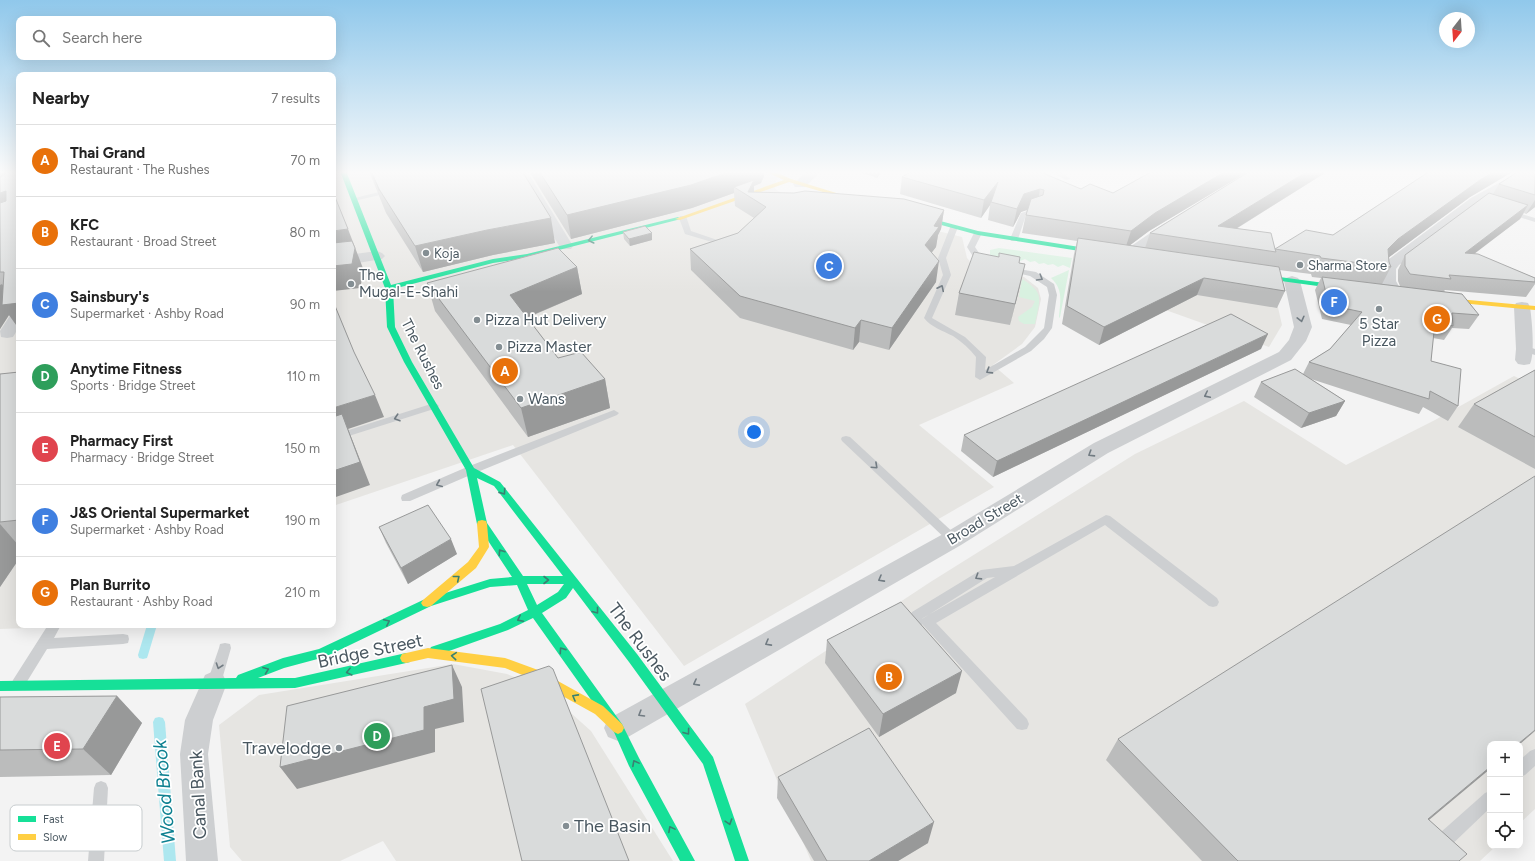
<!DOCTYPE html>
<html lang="en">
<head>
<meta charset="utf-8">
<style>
	:root { --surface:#fff; --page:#f2f2f2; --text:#222; --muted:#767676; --line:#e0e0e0; --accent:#7c3aed }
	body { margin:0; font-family:Figtree,sans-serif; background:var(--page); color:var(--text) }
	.controls { position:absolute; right:12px; bottom:12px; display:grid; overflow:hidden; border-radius:8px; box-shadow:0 4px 16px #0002 }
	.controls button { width:36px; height:36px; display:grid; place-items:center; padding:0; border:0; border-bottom:1px solid var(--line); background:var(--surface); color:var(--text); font:20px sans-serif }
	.compass { position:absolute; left:1439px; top:12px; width:36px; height:36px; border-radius:50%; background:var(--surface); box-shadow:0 4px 16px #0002; rotate:197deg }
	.you { position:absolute; left:754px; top:432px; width:14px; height:14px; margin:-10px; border:3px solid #fff; border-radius:50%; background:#1a73e8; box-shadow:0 0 0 6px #1a73e833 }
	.badge { display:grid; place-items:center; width:26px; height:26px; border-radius:50%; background:var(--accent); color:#fff; font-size:13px; font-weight:700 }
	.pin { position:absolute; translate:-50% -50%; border:2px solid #fff; box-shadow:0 1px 4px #0006 }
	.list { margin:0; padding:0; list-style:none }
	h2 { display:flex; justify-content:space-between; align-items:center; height:52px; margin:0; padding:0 16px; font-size:17px }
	h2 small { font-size:13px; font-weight:400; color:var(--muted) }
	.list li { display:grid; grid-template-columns:26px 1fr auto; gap:12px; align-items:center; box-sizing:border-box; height:72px; padding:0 16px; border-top:1px solid var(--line) }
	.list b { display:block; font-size:15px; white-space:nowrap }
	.list p { margin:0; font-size:13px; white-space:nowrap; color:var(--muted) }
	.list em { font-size:13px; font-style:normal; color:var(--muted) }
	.icon { flex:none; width:22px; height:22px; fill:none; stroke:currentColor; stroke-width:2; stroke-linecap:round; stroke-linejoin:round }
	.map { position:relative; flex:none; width:1535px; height:861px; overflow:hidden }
	.search { position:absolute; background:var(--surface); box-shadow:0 4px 16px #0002; left:16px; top:16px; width:320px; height:44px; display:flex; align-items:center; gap:10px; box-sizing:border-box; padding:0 14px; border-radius:8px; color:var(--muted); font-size:15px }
	.panel { position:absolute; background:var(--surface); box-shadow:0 4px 16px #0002; left:16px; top:72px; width:320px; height:556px; border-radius:8px }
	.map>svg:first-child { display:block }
</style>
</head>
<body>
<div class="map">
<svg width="1535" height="861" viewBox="0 0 1535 861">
	<rect width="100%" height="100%" fill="#f3f3f3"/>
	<g fill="#e6e5e2">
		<polygon points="0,171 19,171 19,625 114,625 0,629"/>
		<polygon points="333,171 783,171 776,180 775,189 786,196 832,205 962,237 967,258 974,266 991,271 1024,277 1038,288 1041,299 1035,327 1022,344 993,365 1014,383 919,425 994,487 684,666 513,445 333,506"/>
		<polygon points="1176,274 1274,290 1282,325 1269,347 1146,303"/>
		<polygon points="1514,376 1535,386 1535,809 1520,823 1520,744 1490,744 1490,846 1496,846 1480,861 811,861 745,704 932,581 1135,454 1244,401 1346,465 1435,420"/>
		<polygon points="453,664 507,674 544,689 591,731 673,861 396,861 383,841 340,861 242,861 230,847 219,725 259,695"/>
	</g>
	<g fill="#d8f1e0">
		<polygon points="999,248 1072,258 1070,268 1063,265 1058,267 1053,264 1048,265 1044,263 1039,264 1035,261 1030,262 1025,259 1011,265 990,256 990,250"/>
		<path d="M 1069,270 L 1060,317 L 1059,318 C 1060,302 1064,290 1051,278 Z"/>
		<path d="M 1022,279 C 1045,293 1040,299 1035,324 L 1024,324 L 1019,321 L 1018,317 L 1032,307 L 1035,301 L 1019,297 Z"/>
	</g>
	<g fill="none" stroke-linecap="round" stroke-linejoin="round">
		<g fill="#ade7ef" fill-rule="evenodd">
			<polygon points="147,625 157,625 148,655 147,658 143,659 139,658 138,655"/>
			<polygon points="159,717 163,718 165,722 176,861 164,861 153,722 155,718"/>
		</g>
		<g fill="#cdcfd1" fill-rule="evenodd">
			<polygon points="1049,171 1058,171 1071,179 1066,180"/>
			<polygon points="391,189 394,191 393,192 354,201 351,199"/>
			<polygon points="1037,208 1039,209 1039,211 1026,215 1018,239 1014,241 1011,241 1010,239 1021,213"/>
			<polygon points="1508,210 1535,218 1535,222 1506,213 1506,211"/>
			<polygon points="680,216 686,216 691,231 726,243 722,245 685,234 679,218"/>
			<path d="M 951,225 L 958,227 L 946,258 L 951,275 L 932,318 L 965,337 L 986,357 L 985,370 L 1025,347 L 1044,328 L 1049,295 L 1047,287 L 1030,276 L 1008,271 L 1008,267 L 1036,272 L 1054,284 L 1057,295 L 1052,328 L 1044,339 L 1031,351 L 980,380 L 975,377 L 976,357 C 970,349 962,342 953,336 C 943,331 931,327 924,318 L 943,275 L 938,258 Z"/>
			<path d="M 975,231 L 982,233 L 975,247 L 981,256 L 987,259 L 987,263 C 976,264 972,255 967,247 Z"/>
			<polygon points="1525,346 1535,349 1535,355 1522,351 1521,349 1522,347"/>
			<polygon points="434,403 437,404 439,406 437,408 333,441 333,435"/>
			<polygon points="614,410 619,413 617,415 475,473 410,501 402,501 401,498 402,495 467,467"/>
			<polygon points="846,436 850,437 957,536 959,539 957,542 953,543 949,542 842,441 841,439 842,437"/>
			<path d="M 1106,515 L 1110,516 L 1217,598 L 1219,602 L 1217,606 L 1213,607 L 1209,606 L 1105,525 L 936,623 L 1027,719 L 1029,724 L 1027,729 L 1022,730 L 1017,729 L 922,624 L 920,636 L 915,637 L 910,636 C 907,629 908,619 912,612 L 981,570 L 1014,566 ZM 995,577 L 923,618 L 922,619 L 987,578 Z"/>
			<polygon points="48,625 61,625 54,638 123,634 128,635 129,639 128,643 123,644 47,649 23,688 18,690 13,688 11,684 13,680"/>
			<polygon points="225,643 230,644 231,648 221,683 219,687 214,689 209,687 207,683 219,648 220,644"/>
			<polygon points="1535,749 1535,766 1525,775 1520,777 1520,760 1530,751"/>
			<polygon points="101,781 106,783 108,788 104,861 88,861 94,788 96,783"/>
			<polygon points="1490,791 1490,808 1444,852 1438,854 1432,852 1430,846 1432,840 1485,793"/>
		</g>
		<g fill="#cdcfd1" fill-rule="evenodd">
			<polygon points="514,171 527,171 573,246 571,249 561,249"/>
			<polygon points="807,171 821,171 805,187 795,187 793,184"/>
			<polygon points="1519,172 1526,176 1524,179 1481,204 1399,265 1396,269 1396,281 1403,294 1401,297 1395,299 1389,297 1380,281 1380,268 1389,259 1471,198"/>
			<polygon points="1170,222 1175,223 1177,226 1175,229 1131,259 1121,259 1118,256 1121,253 1165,223"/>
			<polygon points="377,251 382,253 385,256 382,259 333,267 333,257"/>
			<polygon points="1292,276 1298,278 1300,281 1312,327 1306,341 1291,360 1108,453 961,545 628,737 618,741 608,737 604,728 608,719 945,533 1094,443 1279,352 1289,340 1294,327 1284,281 1286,278"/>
			<path d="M 1522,302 L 1528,303 L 1530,307 C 1532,321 1535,353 1530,364 L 1524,365 L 1518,364 L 1515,360 L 1516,349 L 1514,307 L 1516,303 Z"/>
			<path d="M 19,310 C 19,321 20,327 13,337 L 7,338 L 1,337 L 0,331 L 13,311 Z"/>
			<polygon points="214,671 223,675 227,683 213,720 208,754 218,861 186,861 180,754 185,720 205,675"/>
		</g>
		<g fill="#16e098" fill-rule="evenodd">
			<path d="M 340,171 L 346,171 L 391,285 L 493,259 L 527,254 L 678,217 L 681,219 L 527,258 L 493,263 L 393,289 L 395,327 L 412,362 L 474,468 L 500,482 L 637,654 L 713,757 L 749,861 L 735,861 L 703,764 L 629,662 L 573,588 L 566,598 L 542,613 L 622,724 L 639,758 L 695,861 L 680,861 L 629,766 L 614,732 L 533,618 L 508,630 L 435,656 L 431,655 L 429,651 L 431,647 L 500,624 L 528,610 L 517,585 L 490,587 L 431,606 L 325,657 L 284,668 L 258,678 L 295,678 L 406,653 L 410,654 L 412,658 L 410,662 L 406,663 L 295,688 L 0,691 L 0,681 L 236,678 L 238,675 L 283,658 L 319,649 L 423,600 L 490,579 L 512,577 L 477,524 L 466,470 L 404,362 L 387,327 L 385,288 ZM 477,478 L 494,486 L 563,576 L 523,576 L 487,523 ZM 527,584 L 564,584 L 558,592 L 537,605 Z"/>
			<polygon points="914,214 978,231 1105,251 1108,253 1105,255 978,235 912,217 912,215"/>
			<polygon points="1249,273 1347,286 1351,288 1347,290 1252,277 1249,277"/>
		</g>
		<g fill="#ffcf43" fill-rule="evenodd">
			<polygon points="764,171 773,171 791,179 862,201 857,202 789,182 680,220 675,219 784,180"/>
			<polygon points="1436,297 1535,306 1535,310 1439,301 1435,299"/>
			<polygon points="482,520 486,521 487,524 489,547 476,568 431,606 427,607 423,606 421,603 423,600 468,562 479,547 477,524 478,521"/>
			<polygon points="428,648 505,658 538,670 603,706 622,724 624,728 622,732 618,734 614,732 595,714 530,678 505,668 428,658 406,663 402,662 400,658 402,654"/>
		</g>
	</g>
	<g fill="#bbbcbc">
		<polygon points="0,171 19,329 9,315 0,329"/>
		<polygon points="369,171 522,171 555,243 493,255 423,272 386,213"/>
		<polygon points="529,171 764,171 764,176 761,183 754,186 754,192 944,210 941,229 938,235 936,247 932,252 936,282 889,350 859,342 853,350 740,318 691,270 690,249 738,233 754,218 735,206 734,193 692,208 571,239"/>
		<polygon points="856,171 882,171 877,178"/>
		<polygon points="912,171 1045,171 1044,174 1081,189 1113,193 1153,171 1249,171 1149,231 1130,245 1145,248 1150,233 1250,171 1328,171 1236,229 1275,249 1333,235 1430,171 1514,171 1470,197 1389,257 1389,262 1391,267 1382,284 1400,286 1398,281 1398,270 1405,255 1493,194 1499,184 1535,171 1535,207 1526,214 1524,213 1520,219 1474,253 1535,278 1535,284 1526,297 1445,290 1444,291 1479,315 1469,329 1452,328 1444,340 1433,338 1431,361 1458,406 1448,421 1423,407 1419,414 1311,379 1345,401 1336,416 1301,428 1254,397 1261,382 1303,374 1309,362 1330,349 1351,325 1322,319 1315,290 1321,278 1312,277 1311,274 1279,270 1285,291 1277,308 1197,295 1099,345 1062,324 1074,254 1077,241 1022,233 1027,209 1021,212 1013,227 988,220 990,205 981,218 900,194 902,177"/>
		<polygon points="623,232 652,240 630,246 624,239"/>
		<polygon points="1019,263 1020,285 1010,325 955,315 959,293"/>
		<polygon points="577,267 582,294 527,318 558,358 605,379 610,408 528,437 435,311 427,283"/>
		<polygon points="1261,349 993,477 961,451 964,435"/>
		<polygon points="1535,370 1535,469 1458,427 1474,404"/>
		<polygon points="19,372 19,559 0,587 0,374"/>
		<polygon points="379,527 457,554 408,584 386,543"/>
		<polygon points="827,640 956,693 879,737 825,663"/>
		<polygon points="117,696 142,723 111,775 0,777 0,697"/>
		<polygon points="1118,739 1429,820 1459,861 1202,861 1106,760"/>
		<polygon points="778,777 928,843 898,861 814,861 777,798"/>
	</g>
	<g fill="#989999">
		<polygon points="0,171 14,171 6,191 19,211 0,220"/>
		<polygon points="371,171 457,171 379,191 372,173 377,191"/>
		<polygon points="731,171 764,171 764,176 761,183 754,186 754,199 734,187 734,193 692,208 571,239 567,215"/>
		<polygon points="878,171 882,171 877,178"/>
		<polygon points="1038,171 1045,171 1034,188"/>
		<polygon points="1226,171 1249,171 1149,231 1125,249 1131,231 1155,213"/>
		<polygon points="1308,171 1328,171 1213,243 1218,226"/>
		<polygon points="1495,171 1514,171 1470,197 1388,258 1388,249 1398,239 1480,180"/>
		<polygon points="998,182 990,205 981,218 984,200"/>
		<polygon points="1040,189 1037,207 1021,212 1013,227 1017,209 1024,194"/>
		<polygon points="1535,200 1535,207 1526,214"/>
		<polygon points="1528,205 1520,219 1457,267 1465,253"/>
		<polygon points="944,210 941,229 938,235 936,247 922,265 925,245 934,226"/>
		<polygon points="551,218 555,243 493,255 423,272 415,246 487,230"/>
		<polygon points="348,229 364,271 360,288 333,291 333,231"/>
		<polygon points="652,233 652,240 630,246 629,239"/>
		<polygon points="939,261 936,282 889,350 892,328"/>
		<polygon points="1025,264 1020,285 1010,325 1015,304"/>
		<polygon points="577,267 582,294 516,322 510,295"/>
		<polygon points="1204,278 1197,295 1099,345 1104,327"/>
		<polygon points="2,284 15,303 19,303 19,329 9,315 0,329 0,285"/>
		<polygon points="861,320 859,342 853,350 855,328"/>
		<polygon points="1268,334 1261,349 993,477 997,461"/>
		<polygon points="605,379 610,408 528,437 521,408"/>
		<polygon points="375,395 384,417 348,429 370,485 333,498 333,408"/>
		<polygon points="1345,401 1336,416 1301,428 1309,413"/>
		<polygon points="0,524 19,546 19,559 0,587"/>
		<polygon points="451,539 457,554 408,584 401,568"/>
		<polygon points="452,665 462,687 464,722 435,729 435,752 297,789 280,767 424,707"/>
		<polygon points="962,671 956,693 879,737 883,714"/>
		<polygon points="117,696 142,723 111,775 83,749"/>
		<polygon points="1535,730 1535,731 1520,744 1518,744"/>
		<polygon points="1490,767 1490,769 1405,840 1428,819"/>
		<polygon points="934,822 928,843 898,861 869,861"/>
	</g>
	<g fill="#d9dbdb" stroke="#989999">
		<polygon points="7,171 19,171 19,303 2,305 4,272 0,272 0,203 6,201 6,191 0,193 0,178 7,172"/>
		<polygon points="379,171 522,171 551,218 487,230 415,246 379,189 372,173"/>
		<polygon points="539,171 731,171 691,185 567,215"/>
		<polygon points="912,171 1038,171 1081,189 1090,184 1113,193 1153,171 1226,171 1155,213 1131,231 1026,215 1031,199 1043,195 1044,190 1040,189 1024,194 1017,209 991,202 998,182 984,200 902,177"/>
		<polygon points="1250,171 1308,171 1218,226 1271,233 1275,249 1306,230 1333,235 1430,171 1495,171 1480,180 1398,239 1388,249 1389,262 1391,267 1321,258 1320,256 1275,249 1276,252 1150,233"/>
		<polygon points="1519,171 1535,171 1535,195 1499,184"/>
		<polygon points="754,180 748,192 794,193 805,191 904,199 944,210 934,226 939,227 925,245 939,261 892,328 861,320 855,328 740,296 690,249 738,233 766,207 734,187"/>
		<polygon points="333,192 348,229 333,231"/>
		<polygon points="1489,193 1528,205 1465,253 1478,254 1535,278 1535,282 1449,275 1451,279 1410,274 1405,266 1405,255"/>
		<polygon points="645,226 652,233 629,239 623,232"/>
		<polygon points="1078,238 1279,267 1285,291 1204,278 1104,327 1067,306"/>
		<polygon points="352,241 355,248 352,264 333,266 333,243"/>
		<polygon points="558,248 577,267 510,295 558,358 581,352 605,379 521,408 427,283"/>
		<polygon points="974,252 999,257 999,253 1020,257 1019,263 1025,264 1015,304 959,293"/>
		<polygon points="1322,277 1462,294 1479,315 1452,313 1453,326 1435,322 1431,361 1461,369 1458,406 1430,391 1429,399 1309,362 1330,349 1362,312 1329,305"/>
		<polygon points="333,301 354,352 375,395 333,408"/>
		<polygon points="1231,314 1268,334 997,461 964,435"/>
		<polygon points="1295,369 1345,401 1309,413 1261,382"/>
		<polygon points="1535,370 1535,437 1474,404"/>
		<polygon points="19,372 19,520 0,522 0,374"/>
		<polygon points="342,414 360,462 333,471 333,417"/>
		<polygon points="1535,476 1535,730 1518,744 1490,744 1490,767 1428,819 1467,854 1459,861 1238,861 1118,739"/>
		<polygon points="428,505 451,539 401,568 379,527"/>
		<polygon points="901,602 962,671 883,714 827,640"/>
		<polygon points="452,665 454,699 424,707 424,730 280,767 287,706"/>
		<polygon points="549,666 553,669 629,861 522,861 481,689"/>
		<polygon points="117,696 83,749 0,750 0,697"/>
		<polygon points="869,728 934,822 869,861 827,861 778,777"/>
	</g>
	<defs><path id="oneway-chevron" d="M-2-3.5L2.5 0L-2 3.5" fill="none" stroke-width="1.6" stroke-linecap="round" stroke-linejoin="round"/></defs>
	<g stroke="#3a8071">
		<use href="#oneway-chevron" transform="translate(591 240) rotate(166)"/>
		<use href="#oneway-chevron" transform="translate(503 492) rotate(55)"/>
		<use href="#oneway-chevron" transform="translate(501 552) rotate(-124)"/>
		<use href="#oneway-chevron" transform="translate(457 578) rotate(-39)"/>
		<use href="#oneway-chevron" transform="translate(546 580)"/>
		<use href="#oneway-chevron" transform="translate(596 611) rotate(52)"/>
		<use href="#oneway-chevron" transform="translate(520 619) rotate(154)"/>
		<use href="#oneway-chevron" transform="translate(387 622) rotate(-25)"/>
		<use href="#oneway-chevron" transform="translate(562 650) rotate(-125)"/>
		<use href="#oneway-chevron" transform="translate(454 656) rotate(-175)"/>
		<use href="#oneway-chevron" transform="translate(266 670) rotate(-21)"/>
		<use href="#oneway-chevron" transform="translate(349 672) rotate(166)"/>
		<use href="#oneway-chevron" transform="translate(575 697) rotate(-151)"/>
		<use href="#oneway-chevron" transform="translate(687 732) rotate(54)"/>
		<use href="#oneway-chevron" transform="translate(635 763) rotate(-118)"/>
		<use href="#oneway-chevron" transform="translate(729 822) rotate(72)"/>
		<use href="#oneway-chevron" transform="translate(671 829) rotate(-118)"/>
	</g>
	<g stroke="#717b82">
		<use href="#oneway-chevron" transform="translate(1040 278) rotate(31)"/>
		<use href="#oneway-chevron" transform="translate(941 288) rotate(-64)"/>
		<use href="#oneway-chevron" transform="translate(1301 319) rotate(76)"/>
		<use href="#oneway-chevron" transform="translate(989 371) rotate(148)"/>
		<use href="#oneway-chevron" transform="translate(1207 395) rotate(154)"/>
		<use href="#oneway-chevron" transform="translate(397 418) rotate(162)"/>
		<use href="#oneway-chevron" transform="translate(1091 454) rotate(148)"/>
		<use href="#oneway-chevron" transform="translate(875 466) rotate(43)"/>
		<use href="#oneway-chevron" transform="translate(439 484) rotate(157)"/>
		<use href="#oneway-chevron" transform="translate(978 577) rotate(148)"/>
		<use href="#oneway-chevron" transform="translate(881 579) rotate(151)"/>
		<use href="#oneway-chevron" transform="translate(768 643) rotate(151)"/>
		<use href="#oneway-chevron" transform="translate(219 666) rotate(109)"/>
		<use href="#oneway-chevron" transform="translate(696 683) rotate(152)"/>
		<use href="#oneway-chevron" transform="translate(641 714) rotate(149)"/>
	</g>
	<linearGradient id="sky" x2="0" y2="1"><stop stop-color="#90c8eb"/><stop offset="0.59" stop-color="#fafafa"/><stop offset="1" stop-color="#fafafa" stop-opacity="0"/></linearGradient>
	<rect width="1535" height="292" fill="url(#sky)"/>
	<g fill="#848e93" stroke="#fff" stroke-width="1.5">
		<circle cx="426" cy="253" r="4"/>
		<circle cx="1300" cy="265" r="4"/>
		<circle cx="351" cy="284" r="4"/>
		<circle cx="1379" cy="309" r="4"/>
		<circle cx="477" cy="320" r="4"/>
		<circle cx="499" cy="347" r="4"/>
		<circle cx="520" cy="399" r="4"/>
		<circle cx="339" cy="748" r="4"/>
		<circle cx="566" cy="826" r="4"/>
	</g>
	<g text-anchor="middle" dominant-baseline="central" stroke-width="3.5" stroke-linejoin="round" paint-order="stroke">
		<g font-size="13" fill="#495760" stroke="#fff" text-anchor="start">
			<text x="434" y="253">Koja</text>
			<text x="1308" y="265">Sharma Store</text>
		</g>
		<g font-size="15" fill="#495760" stroke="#fff" text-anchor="start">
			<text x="359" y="275">The<tspan x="359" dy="17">Mugal-E-Shahi</tspan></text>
			<text x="485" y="320">Pizza Hut Delivery</text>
			<text x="1379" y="324" text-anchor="middle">5 Star<tspan x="1379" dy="17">Pizza</tspan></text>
			<text x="507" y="347">Pizza Master</text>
			<text x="528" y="399">Wans</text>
		</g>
		<g font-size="15" fill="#495760" stroke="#fff">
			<text transform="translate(423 354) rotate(63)">The Rushes</text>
			<text transform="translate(985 519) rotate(-31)">Broad Street</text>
		</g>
		<g font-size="18" fill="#495760" stroke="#fff">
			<text transform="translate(640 642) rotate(53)">The Rushes</text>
			<text transform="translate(370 651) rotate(-12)">Bridge Street</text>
			<text transform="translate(198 795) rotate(-93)">Canal Bank</text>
		</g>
		<g font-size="18" fill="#495760" stroke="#fff" text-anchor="end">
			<text x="331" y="748">Travelodge</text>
			<text x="574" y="826" text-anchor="start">The Basin</text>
		</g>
		<g font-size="19" font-style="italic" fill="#0d8191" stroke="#fff">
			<text transform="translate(164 792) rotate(-95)">Wood Brook</text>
		</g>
	</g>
	<rect x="10" y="805" width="132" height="46" rx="6" fill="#fff" stroke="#c8cdcf" stroke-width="1"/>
	<rect x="18" y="816" width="18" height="6" fill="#16e098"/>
	<rect x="18" y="834" width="18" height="6" fill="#ffcf43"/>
	<g font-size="11" fill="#495760">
		<text x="43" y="823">Fast</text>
		<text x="43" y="841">Slow</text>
	</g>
</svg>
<div class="controls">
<button>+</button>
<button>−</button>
<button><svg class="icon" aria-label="locate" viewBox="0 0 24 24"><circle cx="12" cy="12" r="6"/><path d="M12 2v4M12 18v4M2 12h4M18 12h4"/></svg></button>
</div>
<svg class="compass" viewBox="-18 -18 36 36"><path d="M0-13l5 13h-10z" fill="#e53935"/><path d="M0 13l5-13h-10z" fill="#767676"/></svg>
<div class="you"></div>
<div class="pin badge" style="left:505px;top:371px;background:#e8710a">A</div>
<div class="pin badge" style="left:889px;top:677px;background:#e8710a">B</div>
<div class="pin badge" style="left:829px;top:266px;background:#3f7fe0">C</div>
<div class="pin badge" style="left:377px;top:736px;background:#2e9e5b">D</div>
<div class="pin badge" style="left:57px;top:746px;background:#e0444e">E</div>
<div class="pin badge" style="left:1334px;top:302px;background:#3f7fe0">F</div>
<div class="pin badge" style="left:1437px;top:319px;background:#e8710a">G</div>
<div class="search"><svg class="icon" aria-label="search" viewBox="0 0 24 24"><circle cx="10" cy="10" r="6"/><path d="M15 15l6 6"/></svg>Search here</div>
<section class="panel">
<h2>Nearby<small>7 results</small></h2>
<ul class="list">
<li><span class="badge" style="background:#e8710a">A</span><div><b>Thai Grand</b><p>Restaurant · The Rushes</p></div><em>70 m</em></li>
<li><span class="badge" style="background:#e8710a">B</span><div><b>KFC</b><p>Restaurant · Broad Street</p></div><em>80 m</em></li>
<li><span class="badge" style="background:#3f7fe0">C</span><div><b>Sainsbury's</b><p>Supermarket · Ashby Road</p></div><em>90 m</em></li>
<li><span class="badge" style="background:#2e9e5b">D</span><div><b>Anytime Fitness</b><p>Sports · Bridge Street</p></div><em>110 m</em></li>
<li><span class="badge" style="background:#e0444e">E</span><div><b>Pharmacy First</b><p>Pharmacy · Bridge Street</p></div><em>150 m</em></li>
<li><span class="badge" style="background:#3f7fe0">F</span><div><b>J&amp;S Oriental Supermarket</b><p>Supermarket · Ashby Road</p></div><em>190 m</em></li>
<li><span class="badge" style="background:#e8710a">G</span><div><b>Plan Burrito</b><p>Restaurant · Ashby Road</p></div><em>210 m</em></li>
</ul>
</section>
</div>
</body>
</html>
